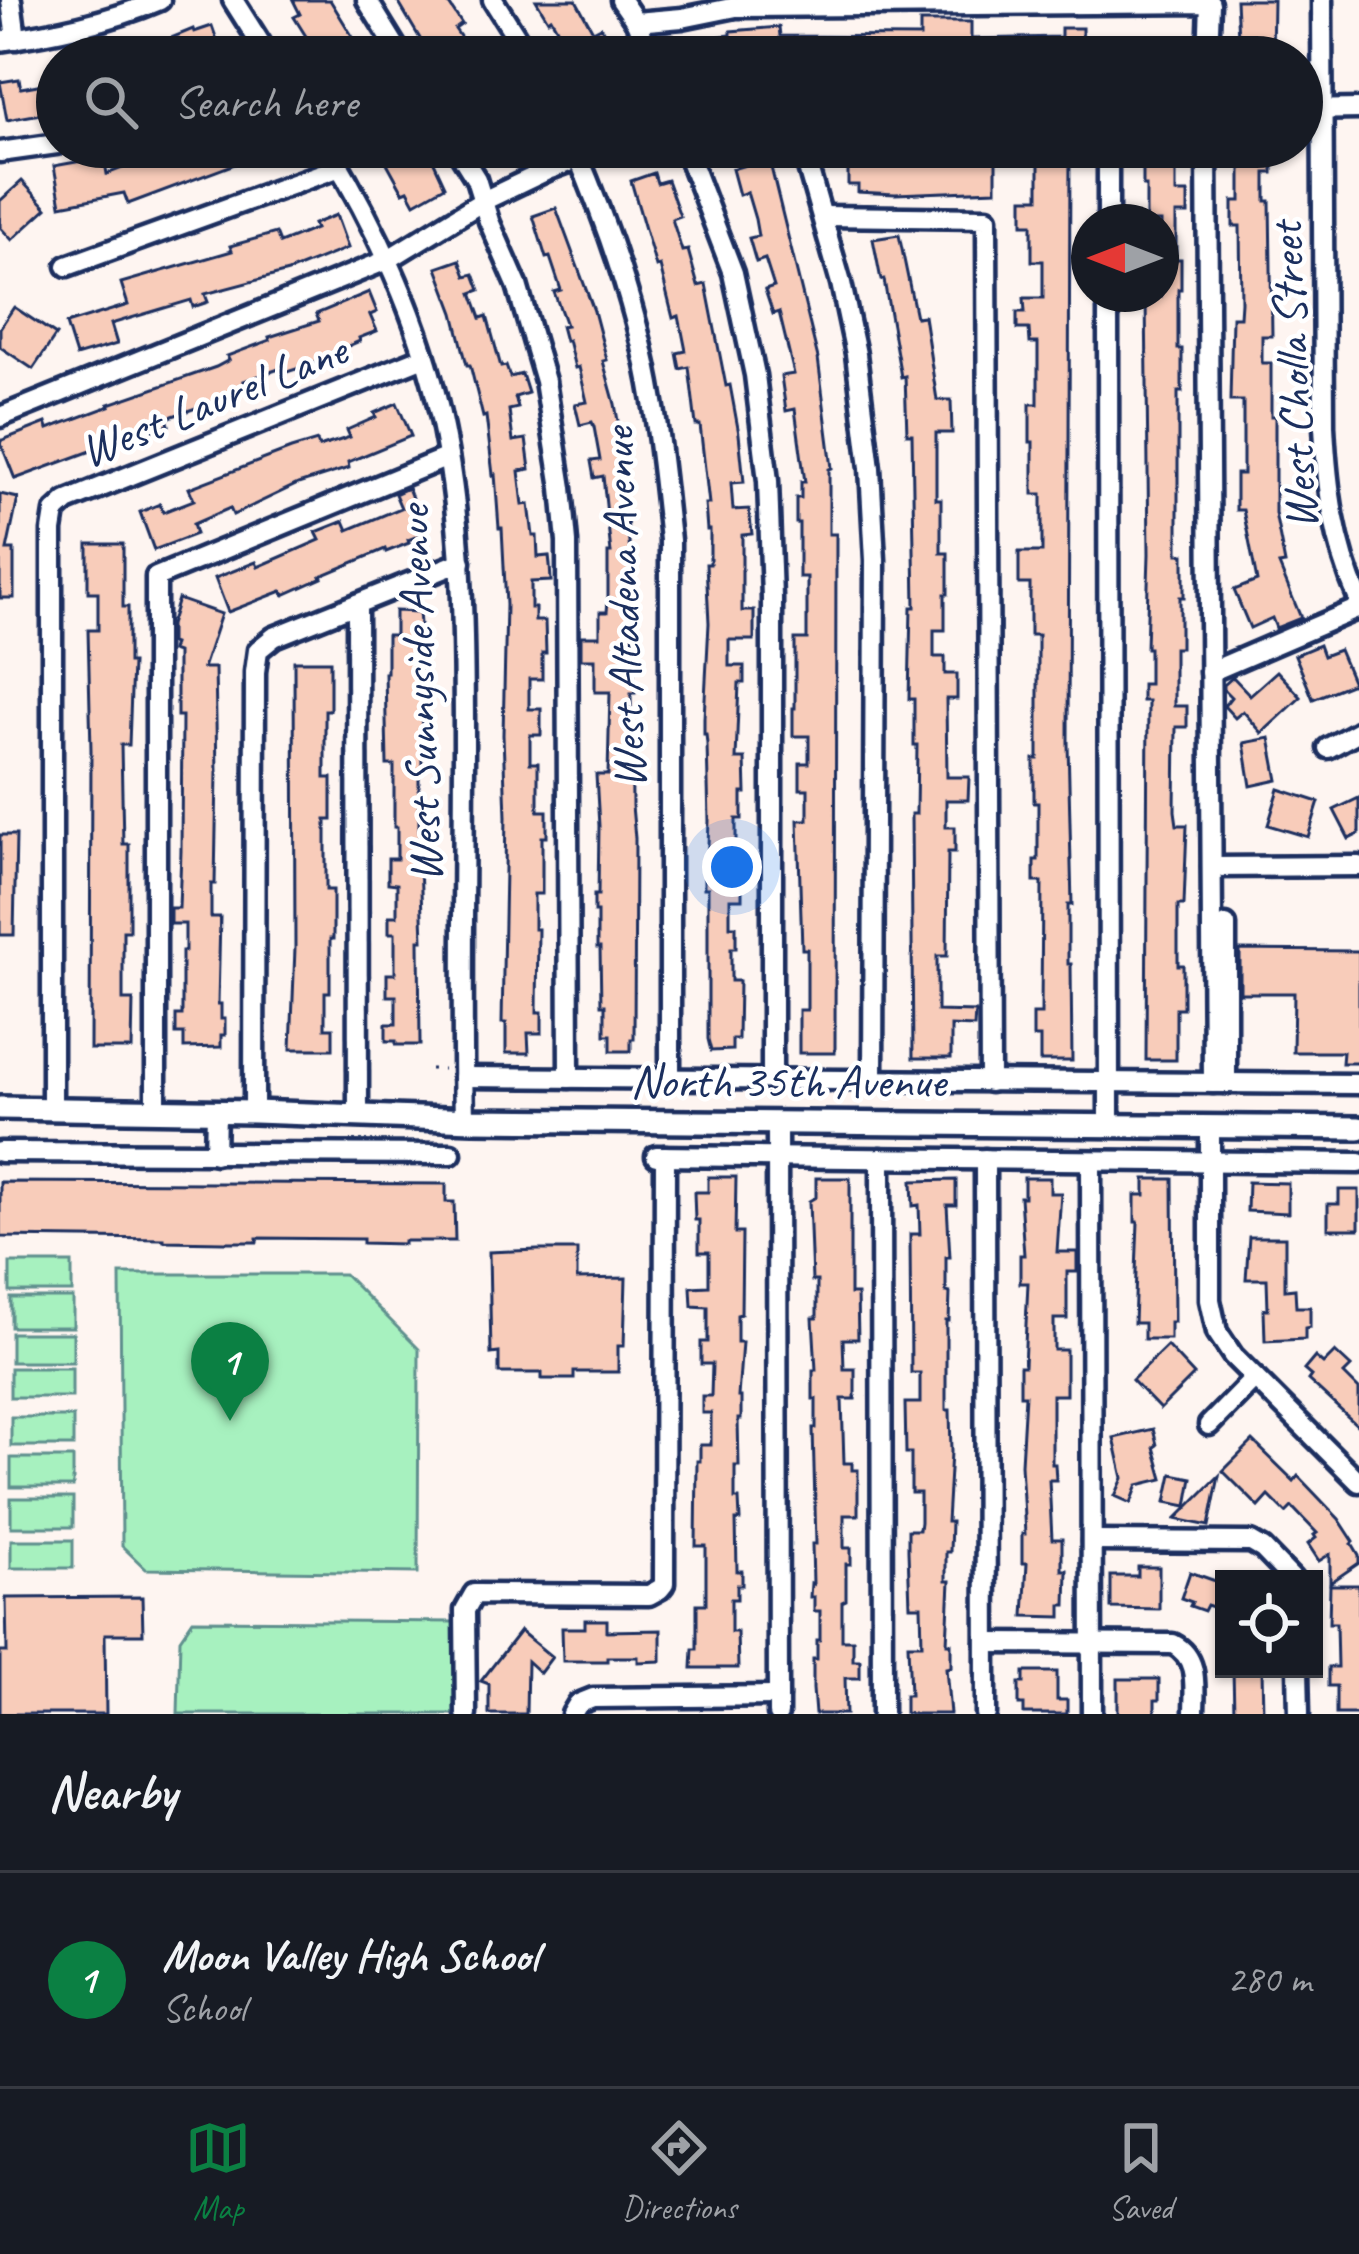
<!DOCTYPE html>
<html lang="en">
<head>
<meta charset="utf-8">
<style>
	:root { --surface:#171b24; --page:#20242c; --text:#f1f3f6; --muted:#9ea1a6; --line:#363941; --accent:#0b8043 }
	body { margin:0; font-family:Caveat,sans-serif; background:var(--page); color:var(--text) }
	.controls { position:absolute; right:36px; bottom:36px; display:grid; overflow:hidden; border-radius:0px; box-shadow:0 3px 9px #0004 }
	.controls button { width:108px; height:108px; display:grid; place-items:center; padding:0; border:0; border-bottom:3px solid var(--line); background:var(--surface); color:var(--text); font:60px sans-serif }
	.compass { position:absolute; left:1071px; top:204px; width:108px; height:108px; border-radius:50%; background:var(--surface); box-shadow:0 3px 9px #0004; rotate:270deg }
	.you { position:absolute; left:732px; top:867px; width:42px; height:42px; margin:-30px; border:9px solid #fff; border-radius:50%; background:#1a73e8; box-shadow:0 0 0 18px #1a73e833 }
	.badge { display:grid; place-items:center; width:78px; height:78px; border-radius:50%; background:var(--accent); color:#fff; font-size:39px; font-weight:700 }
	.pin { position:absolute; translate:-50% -99px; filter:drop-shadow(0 3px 6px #0008) }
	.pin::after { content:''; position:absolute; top:63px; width:42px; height:36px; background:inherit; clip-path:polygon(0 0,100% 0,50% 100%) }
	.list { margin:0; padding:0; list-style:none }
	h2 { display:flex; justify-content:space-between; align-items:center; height:156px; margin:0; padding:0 48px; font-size:51px }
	h2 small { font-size:39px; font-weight:400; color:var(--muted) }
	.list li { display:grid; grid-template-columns:78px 1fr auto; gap:36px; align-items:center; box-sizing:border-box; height:216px; padding:0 48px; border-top:3px solid var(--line) }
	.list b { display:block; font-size:45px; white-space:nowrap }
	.list p { margin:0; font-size:39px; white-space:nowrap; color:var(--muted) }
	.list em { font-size:39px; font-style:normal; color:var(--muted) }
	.icon { flex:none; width:66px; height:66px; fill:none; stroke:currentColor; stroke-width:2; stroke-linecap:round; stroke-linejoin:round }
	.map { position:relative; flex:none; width:1359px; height:1714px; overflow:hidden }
	.search { position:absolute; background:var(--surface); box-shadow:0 3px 9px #0004; left:36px; right:36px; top:36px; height:132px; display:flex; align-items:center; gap:30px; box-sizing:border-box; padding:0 42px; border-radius:66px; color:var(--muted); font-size:45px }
	.sheet { height:372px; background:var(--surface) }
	nav { display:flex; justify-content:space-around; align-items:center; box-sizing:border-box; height:168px; border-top:3px solid var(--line); background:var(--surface); font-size:33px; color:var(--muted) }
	nav a { display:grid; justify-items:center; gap:6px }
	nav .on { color:var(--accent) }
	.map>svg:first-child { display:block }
</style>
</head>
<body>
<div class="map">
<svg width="1359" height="1714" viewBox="0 0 1359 1714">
	<rect width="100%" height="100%" fill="#fef5f1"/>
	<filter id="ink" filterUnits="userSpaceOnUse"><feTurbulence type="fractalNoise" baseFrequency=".00833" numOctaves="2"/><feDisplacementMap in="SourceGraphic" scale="24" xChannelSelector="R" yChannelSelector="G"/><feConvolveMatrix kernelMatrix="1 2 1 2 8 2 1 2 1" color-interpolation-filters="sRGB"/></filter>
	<g filter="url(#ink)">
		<g fill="#a7f1bf" stroke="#61908e" stroke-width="3">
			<rect x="10" y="1263" width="62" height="29"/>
			<polygon points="120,1274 344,1274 419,1349 418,1573 146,1569 122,1546"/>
			<rect x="11" y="1298" width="62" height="29"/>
			<rect x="11" y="1333" width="62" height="29"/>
			<rect x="10" y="1368" width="62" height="29"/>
			<rect x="11" y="1417" width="62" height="29"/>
			<rect x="11" y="1458" width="62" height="29"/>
			<rect x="11" y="1498" width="62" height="29"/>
			<rect x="11" y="1540" width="62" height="28"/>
			<polygon points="193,1620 455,1622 456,1714 178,1714 180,1639"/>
		</g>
		<g fill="#f8ccba" stroke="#1b2f5e" stroke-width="3">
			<polygon points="293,0 330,0 354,39 348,42 358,57 319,57 294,17 300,14"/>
			<polygon points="397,0 446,0 462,24 455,29 474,57 431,57"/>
			<polygon points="536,0 576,0 593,31 601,27 617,57 573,57 551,18 548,20"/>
			<polygon points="1236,0 1273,0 1272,57 1239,57"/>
			<polygon points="920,22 971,22 971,39 1061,37 1061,28 1082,28 1082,37 1195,38 1195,57 681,57 680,41 731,35 731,31 779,27 780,36 920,37"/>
			<polygon points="212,26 223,57 125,57 193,29 194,32"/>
			<polygon points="19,79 21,88 54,82 57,111 7,120 0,82"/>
			<polygon points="182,147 275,147 275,149 128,204 124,193 61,205 54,166 104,157 107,174 156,155 159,164 185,154"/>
			<polygon points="389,147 427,147 445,186 415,203 408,190 403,192 387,163 396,157"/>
			<polygon points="766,147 818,358 832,468 829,469 829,534 836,534 835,1053 799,1053 799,1010 807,1010 807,949 802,949 798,820 808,820 808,789 800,789 800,763 809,763 809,736 793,736 793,708 795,708 795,639 807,639 807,577 799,577 799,523 796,523 796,498 801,498 801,482 805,482 795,409 786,411 781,376 794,374 779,312 773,314 765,290 774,287 765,259 756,262 749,238 758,236 755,219 747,192 739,195 732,169 749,164 745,152"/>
			<polygon points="1039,147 1070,147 1068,743 1072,905 1068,905 1068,964 1071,964 1072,1061 1040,1061 1040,1037 1033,1037 1033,1014 1041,1014 1042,882 1034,882 1034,860 1038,860 1038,803 1034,803 1034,759 1038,759 1038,635 1030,635 1030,584 1019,584 1019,552 1042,552 1042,494 1033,494 1033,442 1030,442 1030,404 1038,404 1038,343 1030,343 1029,329 1017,329 1017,312 1025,312 1024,298 1043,298 1043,261 1032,261 1032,224 1023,224 1023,198 1039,198"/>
			<polygon points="1151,147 1176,147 1176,193 1188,193 1188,214 1176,214 1176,259 1181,259 1181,289 1178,289 1178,349 1182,349 1182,392 1178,392 1178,554 1184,554 1184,597 1180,597 1180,648 1174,648 1174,706 1187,706 1187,727 1176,727 1175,811 1177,825 1187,825 1184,905 1178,905 1178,965 1183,965 1183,1008 1176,1008 1176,1060 1146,1060 1148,701 1142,701 1142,684 1149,684 1149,648 1146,648 1149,554 1146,297 1161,297 1161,222 1146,222 1146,186 1143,186 1143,163 1151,163"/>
			<polygon points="1273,147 1273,173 1266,173 1266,201 1270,201 1272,336 1262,336 1262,363 1271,363 1271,416 1275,416 1275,513 1285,564 1279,565 1301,618 1276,628 1272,618 1250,628 1234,590 1257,581 1243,510 1236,510 1236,474 1243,474 1243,401 1230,401 1232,317 1240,317 1241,302 1240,226 1233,226 1233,201 1241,201 1241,148"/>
			<polygon points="887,153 996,154 996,190 895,194 858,192 858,185 848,185 848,154"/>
			<polygon points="654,173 657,183 667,180 680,216 672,219 682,251 688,250 698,286 706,284 726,386 730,385 739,434 744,482 731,483 733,510 749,509 752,534 742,535 742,611 754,611 754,640 729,640 729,666 744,666 744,683 739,683 736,759 745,759 746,793 742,793 742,819 736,819 736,846 732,846 732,876 742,876 742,899 730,899 730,926 736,926 736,948 731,948 731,981 739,981 738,1039 732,1039 732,1050 711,1051 708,1039 708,888 704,888 704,868 707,868 709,821 707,744 706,734 704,734 704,718 709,623 706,564 710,564 710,530 707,530 705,504 709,504 700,425 696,425 689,367 680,369 677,353 686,351 679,316 673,318 660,266 656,267 631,181"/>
			<polygon points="22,181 47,208 12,240 0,227 0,201"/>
			<polygon points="556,208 594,311 607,360 603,361 615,404 627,472 623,473 635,612 635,632 632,632 635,693 631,693 632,806 635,838 634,1039 631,1039 631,1051 611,1051 611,1035 605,1035 605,1005 601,1005 600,948 597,948 597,912 594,912 594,895 598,895 599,826 596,775 608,775 610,692 595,692 595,659 581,659 581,636 600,636 600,612 607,612 608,601 608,553 611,553 603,476 594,478 591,461 600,460 594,427 592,422 580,425 575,404 587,402 579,367 575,368 568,340 565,341 561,326 566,325 554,292 561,290 550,257 546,258 533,216"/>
			<polygon points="336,215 348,248 288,272 205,294 208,302 193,307 191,300 111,324 117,344 76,356 66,324 128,305 121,283 232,251 230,246 276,233 280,243 315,229 313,224"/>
			<polygon points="899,235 916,317 924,316 937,400 951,400 952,433 936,433 936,499 941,499 941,553 948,553 948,594 945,594 945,630 934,630 934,657 945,657 945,674 957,674 957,699 946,699 947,777 969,777 968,800 946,800 946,827 955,827 955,852 948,852 947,956 937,956 937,1011 975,1012 974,1027 951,1026 951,1058 913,1058 911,814 916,814 917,745 914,745 914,699 909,699 911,607 915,607 912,434 907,434 905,376 901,377 884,280 881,280 873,239"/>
			<polygon points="460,260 466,276 474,274 480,290 472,293 481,318 487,316 501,367 506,366 510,377 522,374 528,393 515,397 518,408 509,410 513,441 526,439 530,469 519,471 523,505 529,504 533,536 537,536 538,557 549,556 550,565 551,581 531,582 531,608 535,608 535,621 545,621 546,653 542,653 542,679 529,679 529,709 541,709 541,735 530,735 530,763 538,763 538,811 547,811 547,837 542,837 542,894 534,894 534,929 538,929 537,1012 542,1012 542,1033 528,1033 529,1053 506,1053 506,1023 502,1023 506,817 503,735 506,605 502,528 499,528 495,474 493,475 486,416 483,417 470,365 467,365 454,313 437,268"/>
			<polygon points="369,292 377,312 370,315 377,331 359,338 360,341 320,358 321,361 281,374 279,369 244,381 248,390 167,418 169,425 121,440 15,479 0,441 46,423 48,429 110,406 109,404 216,367 229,360 227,356 270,340 269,337 319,321 316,314"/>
			<polygon points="14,307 56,335 33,369 0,347 0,328"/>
			<polygon points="397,403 411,436 348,462 349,468 298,484 233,515 230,508 193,524 196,534 154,550 140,512 160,504 163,512 194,500 189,488 291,449 317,441 319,447 350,437 347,430 376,417 374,413"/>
			<polygon points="408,488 426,533 408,540 409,543 386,552 385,549 321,576 322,578 284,595 282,591 228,612 215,578 256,562 258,567 320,540 316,532 344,521 348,530 401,508 395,494"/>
			<polygon points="0,494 18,498 7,550 14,550 14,598 0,598"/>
			<polygon points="88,544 123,544 123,607 128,607 128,663 132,663 129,745 121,745 123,844 129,844 129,931 123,931 123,1000 133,1000 132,1049 90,1049 91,750 88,630 98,630 98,592 88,592"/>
			<polygon points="178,599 221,614 203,668 215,668 217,772 215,884 211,884 211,917 220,917 218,1004 221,1004 221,1019 225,1019 225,1035 221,1035 221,1047 184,1048 184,1034 176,1034 176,1015 182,1015 182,951 185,951 185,924 170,924 170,908 179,908 181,851 182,716 177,716 177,653 171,651 173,644 170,643 170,625"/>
			<polygon points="395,611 419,612 421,637 422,772 419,772 419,841 423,940 419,940 420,1045 396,1045 396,1041 386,1041 386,1024 396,1024 396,996 387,996 387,974 395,974 395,933 389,933 389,916 397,916 397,884 388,883 388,859 397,859 397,827 394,827 394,765 387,765 385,673 387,673 387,635 395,635"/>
			<polygon points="1319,645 1323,656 1339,650 1353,683 1313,699 1295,655"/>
			<polygon points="294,661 330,661 330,710 325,710 325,778 332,778 332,820 326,820 326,890 333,890 333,939 330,939 330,992 325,992 325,1028 333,1028 333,1049 291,1049 295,948"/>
			<polygon points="1277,671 1301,697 1262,733 1243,711 1235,718 1224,706 1231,697 1224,690 1224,685 1233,677 1250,695"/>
			<polygon points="1270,738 1278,780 1251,786 1244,743"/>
			<polygon points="1279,789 1319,802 1308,837 1268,825"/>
			<polygon points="1359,798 1359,834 1349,839 1334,810"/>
			<polygon points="0,835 16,835 14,935 0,935"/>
			<polygon points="1240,950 1359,951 1359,1063 1342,1063 1343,1052 1293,1052 1294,993 1240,993"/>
			<polygon points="708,1177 736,1177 735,1233 742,1233 741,1314 737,1315 737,1342 742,1342 738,1397 741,1397 741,1419 738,1419 739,1466 735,1466 735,1499 739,1499 740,1520 736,1520 737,1571 742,1571 742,1585 737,1585 737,1599 731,1599 731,1632 737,1632 738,1668 692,1668 693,1649 697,1649 697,1604 706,1604 706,1546 696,1546 697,1461 700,1461 700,1445 711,1445 711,1413 702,1413 702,1396 711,1396 712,1364 701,1364 701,1342 708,1342 708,1307 692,1306 691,1287 709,1286 709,1252 699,1252 699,1220 695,1220 694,1192 708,1192"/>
			<polygon points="816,1178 850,1178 850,1294 857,1294 858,1339 843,1339 844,1369 855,1369 855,1399 842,1399 844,1463 852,1463 852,1470 858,1470 858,1515 844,1515 844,1548 851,1548 851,1564 846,1564 846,1600 842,1602 842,1640 853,1640 853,1660 860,1660 860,1678 845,1678 846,1714 815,1714 813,1689 813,1659 817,1659 817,1640 820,1640 820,1611 814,1611 814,1597 810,1597 811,1583 813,1584 812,1544 816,1544 813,1428 816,1428 816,1399 813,1399 813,1370 816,1370 813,1318 817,1318 817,1281 812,1281 809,1201 816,1197"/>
			<polygon points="1024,1178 1050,1178 1050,1193 1061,1193 1057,1252 1077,1252 1077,1272 1067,1272 1067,1319 1054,1319 1054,1350 1066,1350 1066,1395 1052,1395 1052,1464 1055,1464 1056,1480 1049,1480 1052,1539 1062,1539 1062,1570 1067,1570 1066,1605 1061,1605 1061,1617 1024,1616 1027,1563 1022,1563 1022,1534 1025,1534 1021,1464 1025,1395 1020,1395 1020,1366 1024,1366 1028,1283 1020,1283 1020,1255 1024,1255 1020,1197 1024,1197"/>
			<polygon points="1145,1179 1173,1179 1174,1322 1170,1322 1170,1339 1144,1339 1144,1323 1134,1323 1138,1222 1135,1222 1135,1195 1145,1195"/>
			<polygon points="956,1180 956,1205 947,1205 950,1257 946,1257 946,1292 950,1293 949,1321 946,1321 946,1410 950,1410 951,1452 947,1522 951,1522 950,1552 946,1552 946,1581 950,1581 947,1643 951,1643 951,1667 946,1668 950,1714 913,1714 905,1713 905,1695 910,1695 908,1644 922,1644 921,1606 910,1606 908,1551 908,1530 919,1530 920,1522 920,1493 911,1493 911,1453 906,1453 905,1403 920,1403 920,1373 911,1373 910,1234 920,1234 919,1205 913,1206 912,1181"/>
			<polygon points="0,1182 446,1184 446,1202 454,1202 455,1241 404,1241 404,1244 363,1243 363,1239 257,1238 257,1242 225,1242 164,1241 164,1239 0,1237"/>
			<polygon points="1248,1182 1288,1183 1288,1213 1247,1211"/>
			<polygon points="1339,1190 1359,1190 1359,1229 1328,1229 1328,1204 1339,1204"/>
			<polygon points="1249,1237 1285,1237 1285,1290 1295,1289 1296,1307 1310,1307 1310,1327 1305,1328 1305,1339 1265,1341 1264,1309 1268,1309 1267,1279 1246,1279"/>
			<polygon points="538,1250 577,1250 577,1279 626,1278 624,1346 618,1346 618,1372 574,1372 574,1379 542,1379 542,1373 499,1373 499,1353 491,1354 489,1252"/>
			<polygon points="1167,1346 1194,1375 1160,1409 1132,1380"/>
			<polygon points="1335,1352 1351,1367 1344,1374 1359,1389 1359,1427 1308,1380 1311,1376 1304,1370 1315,1357 1323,1364"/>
			<polygon points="1153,1429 1157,1445 1154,1447 1163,1479 1138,1485 1131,1503 1115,1496 1123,1478 1114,1438"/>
			<polygon points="1253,1441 1294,1481 1298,1476 1339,1519 1354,1542 1352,1544 1359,1556 1359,1563 1330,1583 1330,1554 1319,1561 1308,1544 1316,1538 1314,1535 1317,1533 1292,1507 1286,1513 1269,1496 1259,1507 1223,1471"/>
			<polygon points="1172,1474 1192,1478 1187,1506 1166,1502"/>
			<polygon points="1219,1476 1209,1526 1176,1519"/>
			<polygon points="1138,1567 1159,1567 1159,1609 1111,1608 1111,1576 1138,1576"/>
			<polygon points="1190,1572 1224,1584 1216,1608 1207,1605 1204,1611 1190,1606 1192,1602 1181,1598"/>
			<polygon points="1330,1585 1359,1585 1359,1714 1336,1714 1336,1686 1328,1686 1328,1667 1337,1667 1336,1623 1329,1623"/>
			<polygon points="142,1597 143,1634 105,1634 106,1714 0,1714 0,1652 7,1652 6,1598"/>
			<polygon points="585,1620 607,1620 607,1631 661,1630 661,1661 638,1662 638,1657 607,1657 607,1661 563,1661 562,1628 585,1628"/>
			<polygon points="520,1631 552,1657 540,1673 527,1661 526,1714 489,1714 489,1684 481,1681"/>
			<polygon points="1233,1669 1262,1669 1263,1714 1234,1714"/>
			<polygon points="1024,1672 1057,1672 1057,1700 1067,1700 1067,1714 1024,1714 1024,1705 1019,1705 1019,1683 1024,1683"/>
			<polygon points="1118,1679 1159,1679 1159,1700 1155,1700 1155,1714 1118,1714"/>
		</g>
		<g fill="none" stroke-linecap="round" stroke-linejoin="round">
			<g stroke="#1b2f5e" stroke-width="27">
				<g id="minor">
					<polyline points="11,0 16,39"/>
					<polyline points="233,0 269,57"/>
					<polyline points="367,0 402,57"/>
					<polyline points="493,0 529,57"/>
					<polyline points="621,0 636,22 650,57"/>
					<path d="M 1322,0 L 1324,426 C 1327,488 1334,543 1359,600"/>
					<polyline points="636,22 682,18 736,7 1210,3 1208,57"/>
					<path d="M 0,41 C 54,33 109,22 160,0"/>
					<polyline points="1302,110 1359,109"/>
					<path d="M 328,147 C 371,219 410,299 432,381 C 464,501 464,620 464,744 C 464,869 461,994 464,1119"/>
					<polyline points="456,147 476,179 489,221 517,285 545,381 562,488 567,542 569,1078"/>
					<path d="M 574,147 C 609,229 639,314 653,402 C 661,448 665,494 670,540 L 670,1079"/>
					<polyline points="685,147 733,273 755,375 768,481 772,598 772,1080"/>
					<polyline points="802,147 841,283 856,354 870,468 875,560 873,1081"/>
					<polyline points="1108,147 1108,222"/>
					<polyline points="1207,147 1213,1083"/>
					<polyline points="0,152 57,144"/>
					<polyline points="823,216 987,218 990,1082"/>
					<polyline points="67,266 340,167"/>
					<polyline points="1108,294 1109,1126"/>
					<polyline points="0,417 387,260 483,201 550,169 609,147"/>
					<polyline points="357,604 358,1116"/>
					<polyline points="1210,672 1359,608"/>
					<polyline points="1328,748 1359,731"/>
					<polyline points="1212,867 1359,866"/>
					<polyline points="463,1077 1359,1084"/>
					<polyline points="1226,1083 1226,925"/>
					<polyline points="52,1109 52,531 55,512 67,501 424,357"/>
					<polyline points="156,1111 156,577 448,457"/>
					<polyline points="254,1112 255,672 258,650 274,637 461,562"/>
					<polyline points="777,1123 778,1714"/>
					<polyline points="1210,1126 1210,1300 1217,1332 1233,1356 1359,1482"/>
					<polyline points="0,1152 451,1154"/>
					<polyline points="215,1154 216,1112"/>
					<polyline points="656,1156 1359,1163"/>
					<polyline points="881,1158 882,1714"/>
					<polyline points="985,1159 986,1714"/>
					<polyline points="1091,1161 1092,1714"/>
					<polyline points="1209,1425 1255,1378"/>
					<polyline points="1092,1541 1251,1542 1263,1549 1292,1579"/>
					<path d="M 986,1643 L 1173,1644 C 1200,1658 1194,1688 1194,1714"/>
					<polyline points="1298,1669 1299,1714"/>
					<polyline points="466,1714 465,1610 474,1594 649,1595 660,1589 664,1584 665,1156"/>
					<polyline points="572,1714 578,1704 593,1698 778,1696"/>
				</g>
			</g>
			<g stroke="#1b2f5e" stroke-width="30">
				<polyline id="major" points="0,1108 254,1112 473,1120 1359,1128"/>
			</g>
			<polyline stroke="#1b2f5e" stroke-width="3" stroke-dasharray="3 9" stroke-linecap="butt" points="430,1069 443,1069"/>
			<use href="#minor" stroke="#fff" stroke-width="18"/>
			<use href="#major" stroke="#fff" stroke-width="21"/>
		</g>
	</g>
	<g text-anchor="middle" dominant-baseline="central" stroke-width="9" stroke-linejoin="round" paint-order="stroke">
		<g font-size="48" fill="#1b2f5e" stroke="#fff">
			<text transform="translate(1293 376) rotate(-93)">West Cholla Street</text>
			<text transform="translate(213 400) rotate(-22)">West Laurel Lane</text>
			<text transform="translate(623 608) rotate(-92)">West Altadena Avenue</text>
			<text transform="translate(419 694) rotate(-92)">West Sunnyside Avenue</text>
			<text x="788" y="1081">North 35th Avenue</text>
		</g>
	</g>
</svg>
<div class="controls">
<button><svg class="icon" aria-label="locate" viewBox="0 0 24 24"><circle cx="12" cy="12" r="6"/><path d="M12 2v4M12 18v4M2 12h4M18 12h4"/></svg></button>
</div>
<svg class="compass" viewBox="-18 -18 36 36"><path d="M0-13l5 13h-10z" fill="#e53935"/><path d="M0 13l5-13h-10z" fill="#9ea1a6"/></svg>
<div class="you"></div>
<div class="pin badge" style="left:230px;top:1421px">1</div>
<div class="search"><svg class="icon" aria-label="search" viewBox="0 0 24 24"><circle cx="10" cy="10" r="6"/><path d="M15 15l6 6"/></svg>Search here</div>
</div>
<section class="sheet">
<h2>Nearby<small></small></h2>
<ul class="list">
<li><span class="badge">1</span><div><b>Moon Valley High School</b><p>School</p></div><em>280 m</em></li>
</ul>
</section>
<nav>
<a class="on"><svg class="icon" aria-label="map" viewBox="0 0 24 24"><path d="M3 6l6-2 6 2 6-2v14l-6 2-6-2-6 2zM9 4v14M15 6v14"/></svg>Map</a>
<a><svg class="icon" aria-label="directions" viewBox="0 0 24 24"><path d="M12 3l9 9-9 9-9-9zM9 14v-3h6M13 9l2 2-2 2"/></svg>Directions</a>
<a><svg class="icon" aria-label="saved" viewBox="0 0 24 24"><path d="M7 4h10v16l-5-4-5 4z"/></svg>Saved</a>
</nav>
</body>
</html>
